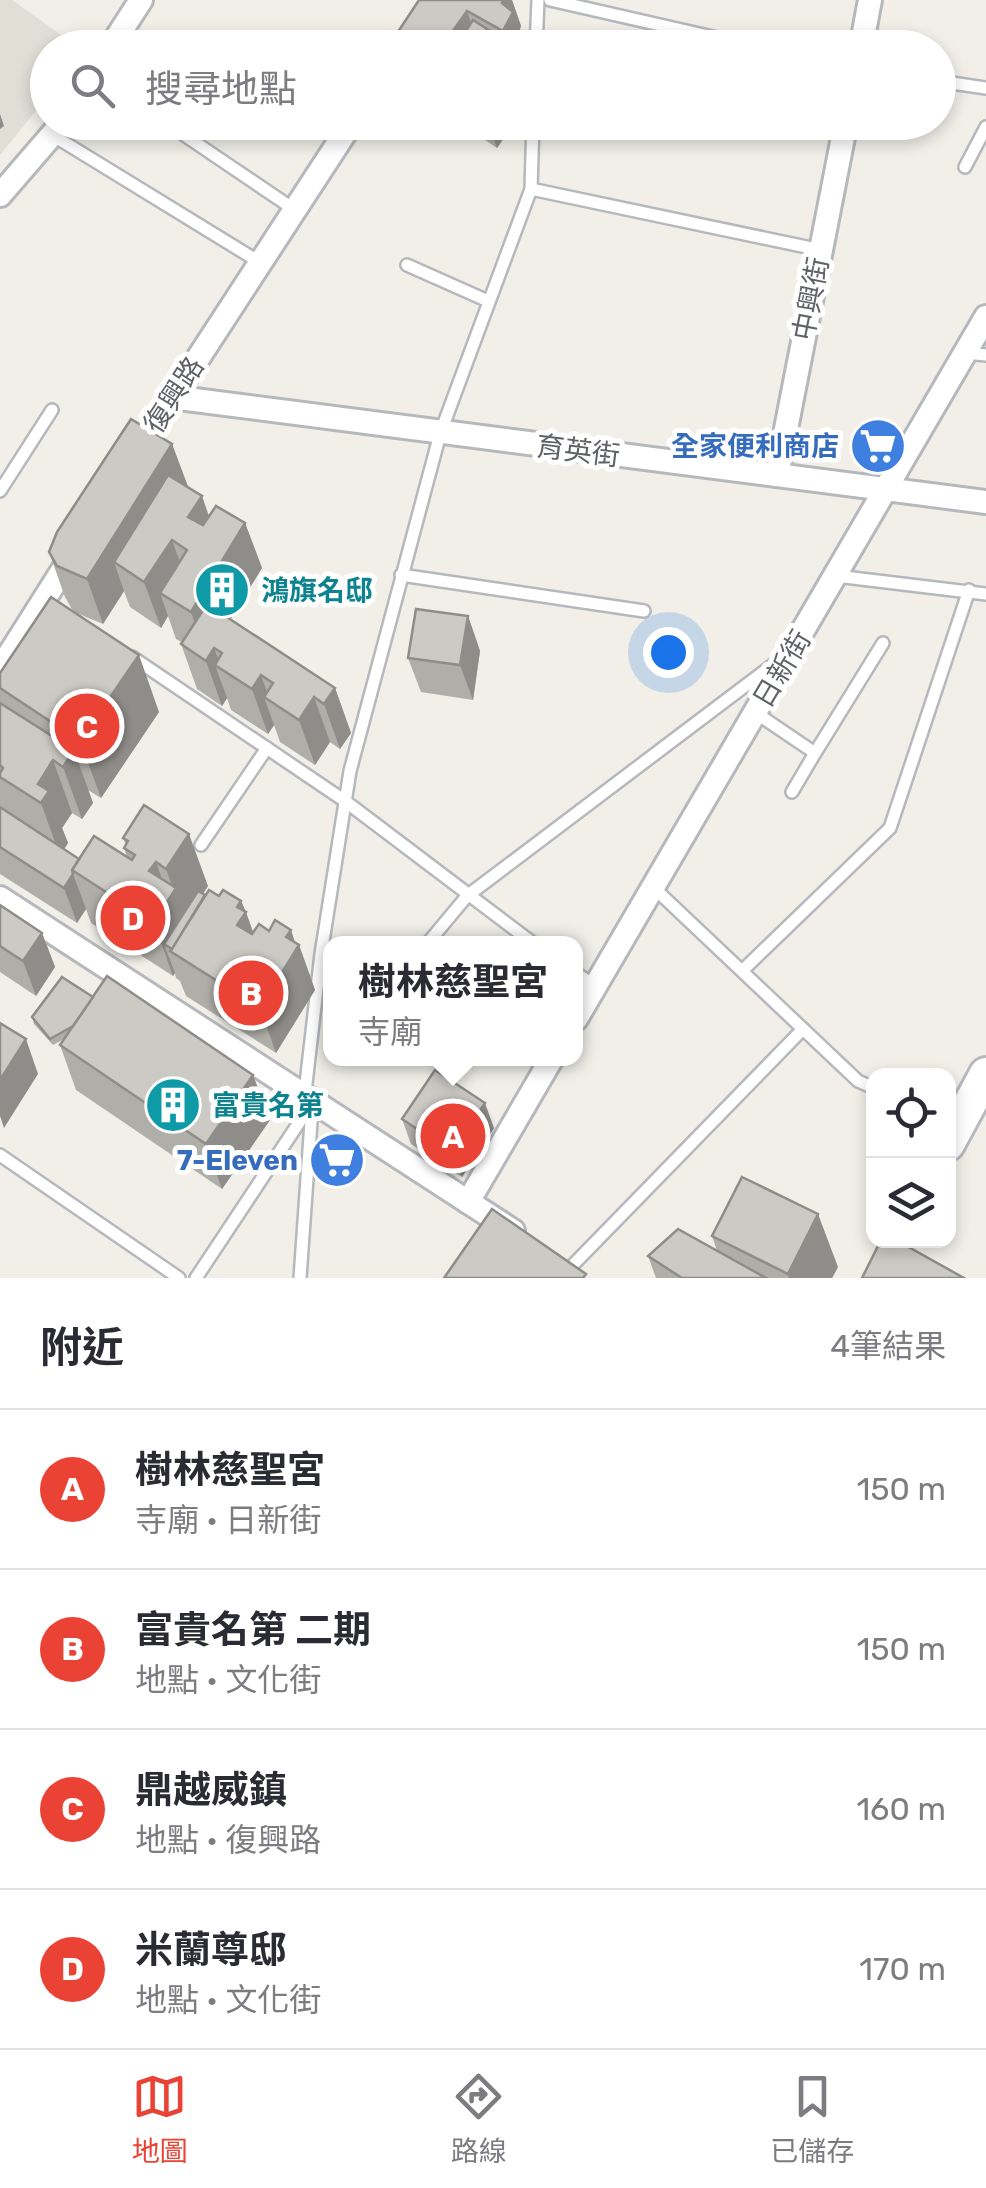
<!DOCTYPE html>
<html lang="zh-TW">
<head>
<meta charset="utf-8">
<style>
	:root { --surface:#fff; --page:#f2f2f3; --text:#2b2b33; --muted:#7c7c81; --line:#e1e1e2; --accent:#ea4335 }
	body { margin:0; font-family:Rubik,"Noto Sans TC",sans-serif; background:var(--page); color:var(--text) }
	.controls { position:absolute; right:30px; bottom:30px; display:grid; overflow:hidden; border-radius:20px; box-shadow:0 5px 15px #0003 }
	.controls button { width:90px; height:90px; display:grid; place-items:center; padding:0; border:0; border-bottom:2px solid var(--line); background:var(--surface); color:var(--text); font:50px sans-serif }
	.you { position:absolute; left:668px; top:652px; width:35px; height:35px; margin:-25px; border:8px solid #fff; border-radius:50%; background:#1a73e8; box-shadow:0 0 0 15px #1a73e833 }
	.badge { display:grid; place-items:center; width:65px; height:65px; border-radius:50%; background:var(--accent); color:#fff; font-size:32px; font-weight:700 }
	.pin { position:absolute; translate:-50% -50%; border:5px solid #fff; box-shadow:0 2px 10px #0006 }
	.popup { position:absolute; left:323px; top:936px; width:260px; height:130px; box-sizing:border-box; display:grid; place-content:center; border-radius:20px; background:var(--surface); filter:drop-shadow(0 2px 8px #0005); font-size:32px; white-space:nowrap; color:var(--muted) }
	.popup b { font-size:38px; color:var(--text) }
	.popup::after { content:''; position:absolute; left:50%; top:100%; margin-left:-20px; border:20px solid transparent; border-top-color:var(--surface) }
	.list { margin:0; padding:0; list-style:none }
	h2 { display:flex; justify-content:space-between; align-items:center; height:130px; margin:0; padding:0 40px; font-size:42px }
	h2 small { font-size:32px; font-weight:400; color:var(--muted) }
	.list li { display:grid; grid-template-columns:65px 1fr auto; gap:30px; align-items:center; box-sizing:border-box; height:160px; padding:0 40px; border-top:2px solid var(--line) }
	.list b { display:block; font-size:38px; white-space:nowrap }
	.list p { margin:0; font-size:32px; white-space:nowrap; color:var(--muted) }
	.list em { font-size:32px; font-style:normal; color:var(--muted) }
	.icon { flex:none; width:55px; height:55px; fill:none; stroke:currentColor; stroke-width:2; stroke-linecap:round; stroke-linejoin:round }
	.map { position:relative; flex:none; width:986px; height:1278px; overflow:hidden }
	.search { position:absolute; background:var(--surface); box-shadow:0 5px 15px #0003; left:30px; right:30px; top:30px; height:110px; display:flex; align-items:center; gap:25px; box-sizing:border-box; padding:0 35px; border-radius:55px; color:var(--muted); font-size:38px }
	.sheet { height:770px; background:var(--surface) }
	nav { display:flex; justify-content:space-around; align-items:center; box-sizing:border-box; height:140px; border-top:2px solid var(--line); background:var(--surface); font-size:28px; color:var(--muted) }
	nav a { display:grid; justify-items:center; gap:5px }
	nav .on { color:var(--accent) }
	.map>svg:first-child { display:block }
</style>
</head>
<body>
<div class="map">
<svg width="986" height="1278" viewBox="0 0 986 1278">
	<rect width="100%" height="100%" fill="#f1efe8"/>
	<polygon fill="#e1ded6" points="0,0 12,0 78,47 48,48 47,97 0,155"/>
	<g fill="none" stroke-linecap="round" stroke-linejoin="round">
		<g stroke="#b5b8bc" stroke-width="16">
			<g id="service">
				<polyline points="550,0 761,48"/>
				<polyline points="536,48 538,0"/>
				<polyline points="938,81 986,88"/>
				<polyline points="165,122 295,210"/>
				<polyline points="54,136 261,263"/>
				<polyline points="965,167 986,127"/>
				<polyline points="531,189 821,250"/>
				<polyline points="407,265 488,301"/>
				<polyline points="966,353 986,355"/>
				<polyline points="0,491 52,410"/>
				<polyline points="401,575 644,611"/>
				<polyline points="836,576 986,594"/>
				<polyline points="132,657 345,801 534,944"/>
				<polyline points="756,713 815,753 883,643"/>
				<polyline points="792,792 815,753"/>
				<polyline points="201,845 267,748"/>
				<polyline points="653,887 858,1081 874,1088"/>
				<polyline points="427,944 467,896 778,661"/>
				<polyline points="744,969 890,828 969,590"/>
				<polyline points="576,973 595,986"/>
				<polyline points="0,1155 179,1278"/>
				<polyline points="570,1268 803,1029"/>
				<polyline points="196,1278 302,1118 321,954 350,771 440,434 531,189 533,122"/>
				<polyline points="300,1278 311,1122 306,1105"/>
			</g>
		</g>
		<g stroke="#b5b8bc" stroke-width="28">
			<g id="minor">
				<polyline points="110,48 141,0"/>
				<polyline points="861,48 870,0"/>
				<polyline points="0,195 63,122"/>
				<polyline points="171,397 986,502"/>
				<polyline points="135,455 352,122"/>
				<polyline points="777,475 846,122"/>
				<polyline points="0,669 73,554"/>
				<polyline points="0,898 513,1231"/>
				<polyline points="576,1019 986,317"/>
				<polyline points="468,1202 552,1058"/>
			</g>
		</g>
		<g stroke="#b6babf" stroke-width="38">
			<polyline id="secondary" points="948,1144 986,1074"/>
		</g>
		<use href="#service" stroke="#fff" stroke-width="11"/>
		<use href="#minor" stroke="#fff" stroke-width="22"/>
		<use href="#secondary" stroke="#fff" stroke-width="32"/>
	</g>
	<g fill="#afaea9">
		<polygon points="419,0 512,0 521,26 520,29 526,47 392,48 390,44"/>
		<polygon points="458,122 526,122 518,135 510,129 497,148"/>
		<polygon points="172,444 188,488 209,516 245,523 262,568 230,620 335,688 351,733 340,749 330,742 315,765 280,742 274,725 268,734 231,710 227,698 222,706 197,689 181,644 182,642 176,639 168,616 161,628 130,607 124,591 103,624 74,612 159,712 101,798 88,790 93,803 82,819 72,813 62,828 68,843 64,849 79,859 127,857 124,848 126,845 123,838 208,886 203,894 241,901 253,933 269,931 299,945 315,990 276,1053 186,996 180,981 176,978 175,973 173,976 91,923 86,909 77,923 0,874 0,807 12,815 0,806 0,673 73,611 65,597 49,552"/>
		<polygon points="468,616 480,651 473,700 421,692 408,658"/>
		<polygon points="0,905 42,933 55,967 36,996 0,972"/>
		<polygon points="62,977 270,1120 222,1189 76,1090 60,1045 64,1039 53,1045 34,1024 32,1017"/>
		<polygon points="402,1119 494,1128 462,1177 411,1144"/>
		<polygon points="712,1236 838,1267 832,1278 656,1278 648,1256 717,1251"/>
	</g>
	<g fill="#8f8d8a">
		<polygon points="504,0 512,0 521,26 520,29 526,48 509,48 503,31 502,3"/>
		<polygon points="467,11 479,46 478,48 441,48"/>
		<polygon points="0,114 4,126 0,129"/>
		<polygon points="488,122 507,122 510,129 497,148"/>
		<polygon points="513,122 526,122 518,135"/>
		<polygon points="172,444 189,489 114,562 124,591 103,624 87,579"/>
		<polygon points="202,496 218,542 188,517"/>
		<polygon points="245,523 262,568 207,657 191,612"/>
		<polygon points="172,540 188,585 160,593 168,616 161,628 144,582"/>
		<polygon points="468,616 480,651 473,700 460,665"/>
		<polygon points="214,648 222,669 215,665 227,698 222,706 206,661"/>
		<polygon points="139,655 159,712 101,798 80,741"/>
		<polygon points="261,675 270,701 264,697 274,725 268,734 252,689"/>
		<polygon points="335,688 351,733 340,749 324,704"/>
		<polygon points="314,697 330,742 315,765 299,720"/>
		<polygon points="74,750 93,803 82,819 63,767"/>
		<polygon points="53,760 72,813 62,828 68,843 60,856 41,803 38,784"/>
		<polygon points="189,834 208,886 187,918 175,951 164,944 175,973 173,976 154,923 149,871 156,862 169,899 174,891 166,869"/>
		<polygon points="73,874 86,909 77,923 64,888"/>
		<polygon points="241,901 246,912 262,957 237,925 237,907"/>
		<polygon points="291,930 297,948 299,945 315,990 276,1053 260,1008 286,937"/>
		<polygon points="42,933 55,967 36,996 23,961"/>
		<polygon points="26,1039 38,1074 4,1128 0,1116 0,1080"/>
		<polygon points="253,1075 270,1120 222,1189 206,1144"/>
		<polygon points="485,1103 494,1128 462,1177 452,1152"/>
		<polygon points="818,1214 838,1267 832,1278 789,1278 788,1274"/>
	</g>
	<g fill="#cccac5" stroke="#8f8d8a" stroke-width="2.5">
		<polygon points="419,0 504,0 502,3 513,12 503,31 467,11 441,48 396,48 390,44"/>
		<polygon points="473,20 512,45 511,48 455,48"/>
		<polygon points="131,419 172,444 87,579 57,566 49,552 57,532"/>
		<polygon points="168,475 202,496 188,517 203,525 216,506 245,523 191,612 160,593 187,550 172,540 144,582 114,562"/>
		<polygon points="51,597 139,655 80,741 0,688 0,673"/>
		<polygon points="207,604 335,688 324,704 314,697 299,720 264,697 273,683 261,675 252,689 215,665 222,653 214,648 206,661 181,644"/>
		<polygon points="416,609 468,616 460,665 408,658"/>
		<polygon points="0,703 74,750 63,767 53,760 38,784 49,791 41,803 0,777 0,773 3,768 0,765"/>
		<polygon points="144,805 189,834 166,869 156,862 149,871 176,888 154,923 72,870 94,836 132,860 135,855 124,848 128,841 123,838"/>
		<polygon points="0,807 79,859 72,870 73,874 64,888 0,847"/>
		<polygon points="209,890 219,896 223,890 241,901 237,907 246,912 237,925 252,934 259,924 269,931 275,920 291,930 286,937 299,945 260,1008 170,951"/>
		<polygon points="198,891 205,895 172,949 164,944"/>
		<polygon points="0,905 42,933 23,961 0,946"/>
		<polygon points="107,976 253,1075 206,1144 60,1045"/>
		<polygon points="62,977 93,997 73,1026 50,1039 32,1017"/>
		<polygon points="0,1023 26,1039 0,1080"/>
		<polygon points="435,1070 485,1103 452,1152 402,1119"/>
		<polygon points="742,1177 818,1214 788,1274 712,1236"/>
		<polygon points="492,1209 586,1274 583,1278 444,1278"/>
		<polygon points="678,1229 766,1278 682,1278 648,1256"/>
		<polygon points="881,1240 896,1240 964,1278 862,1278"/>
	</g>
	<defs>
		<g id="supermarket-disc" transform="scale(2.875)"><circle r="9.5" fill="#3f7fe0" stroke="#fff"/><path d="M-6-5.5h2.5l.6 2H6L4.5 2H-2.5L-4.4-4H-6ZM-1.5 3.2a1.3 1.3 0 1 0 .1 0ZM3 3.2a1.3 1.3 0 1 0 .1 0Z" fill="#fff"/></g>
		<g id="building-disc" transform="scale(2.875)"><circle r="9.5" fill="#0f9aa8" stroke="#fff"/><path d="M-4-6H4V6H1V3H-1V6H-4ZM-2.5-4.3h1.7v1.8h-1.7ZM.8-4.3h1.7v1.8H.8ZM-2.5-1h1.7V.8h-1.7ZM.8-1h1.7V.8H.8Z" fill="#fff"/></g>
	</defs>
	<g fill-rule="evenodd">
		<use href="#supermarket-disc" x="878" y="446"/>
		<use href="#building-disc" x="222" y="590"/>
		<use href="#building-disc" x="173" y="1105"/>
		<use href="#supermarket-disc" x="337" y="1160"/>
	</g>
	<g text-anchor="middle" dominant-baseline="central" stroke-width="10" stroke-linejoin="round" paint-order="stroke">
		<g font-size="28" fill="#5f6368" stroke="#fff">
			<text transform="translate(811 299) rotate(-79)">中興街</text>
			<text transform="translate(174 395) rotate(-57)">復興路</text>
			<text transform="translate(578 451) rotate(7)">育英街</text>
			<text transform="translate(782 669) rotate(-59)">日新街</text>
		</g>
		<g font-size="28" font-weight="bold" fill="#366cbe" stroke="#fff" text-anchor="end">
			<text x="839" y="446">全家便利商店</text>
			<text x="298" y="1160">7-Eleven</text>
		</g>
		<g font-size="28" font-weight="bold" fill="#0d838f" stroke="#fff" text-anchor="start">
			<text x="261" y="590">鴻旗名邸</text>
			<text x="212" y="1105">富貴名第</text>
		</g>
	</g>
</svg>
<div class="controls">
<button><svg class="icon" aria-label="locate" viewBox="0 0 24 24"><circle cx="12" cy="12" r="6"/><path d="M12 2v4M12 18v4M2 12h4M18 12h4"/></svg></button>
<button><svg class="icon" aria-label="layers" viewBox="0 0 24 24"><path d="M12 4l9 5-9 5-9-5zM3 14l9 5 9-5"/></svg></button>
</div>
<div class="you"></div>
<div class="pin badge" style="left:453px;top:1136px">A</div>
<div class="popup"><b>樹林慈聖宮</b>寺廟</div>
<div class="pin badge" style="left:251px;top:993px">B</div>
<div class="pin badge" style="left:87px;top:726px">C</div>
<div class="pin badge" style="left:133px;top:918px">D</div>
<div class="search"><svg class="icon" aria-label="search" viewBox="0 0 24 24"><circle cx="10" cy="10" r="6"/><path d="M15 15l6 6"/></svg>搜尋地點</div>
</div>
<section class="sheet">
<h2>附近<small>4筆結果</small></h2>
<ul class="list">
<li><span class="badge">A</span><div><b>樹林慈聖宮</b><p>寺廟 · 日新街</p></div><em>150 m</em></li>
<li><span class="badge">B</span><div><b>富貴名第 二期</b><p>地點 · 文化街</p></div><em>150 m</em></li>
<li><span class="badge">C</span><div><b>鼎越威鎮</b><p>地點 · 復興路</p></div><em>160 m</em></li>
<li><span class="badge">D</span><div><b>米蘭尊邸</b><p>地點 · 文化街</p></div><em>170 m</em></li>
</ul>
</section>
<nav>
<a class="on"><svg class="icon" aria-label="map" viewBox="0 0 24 24"><path d="M3 6l6-2 6 2 6-2v14l-6 2-6-2-6 2zM9 4v14M15 6v14"/></svg>地圖</a>
<a><svg class="icon" aria-label="directions" viewBox="0 0 24 24"><path d="M12 3l9 9-9 9-9-9zM9 14v-3h6M13 9l2 2-2 2"/></svg>路線</a>
<a><svg class="icon" aria-label="saved" viewBox="0 0 24 24"><path d="M7 4h10v16l-5-4-5 4z"/></svg>已儲存</a>
</nav>
</body>
</html>
